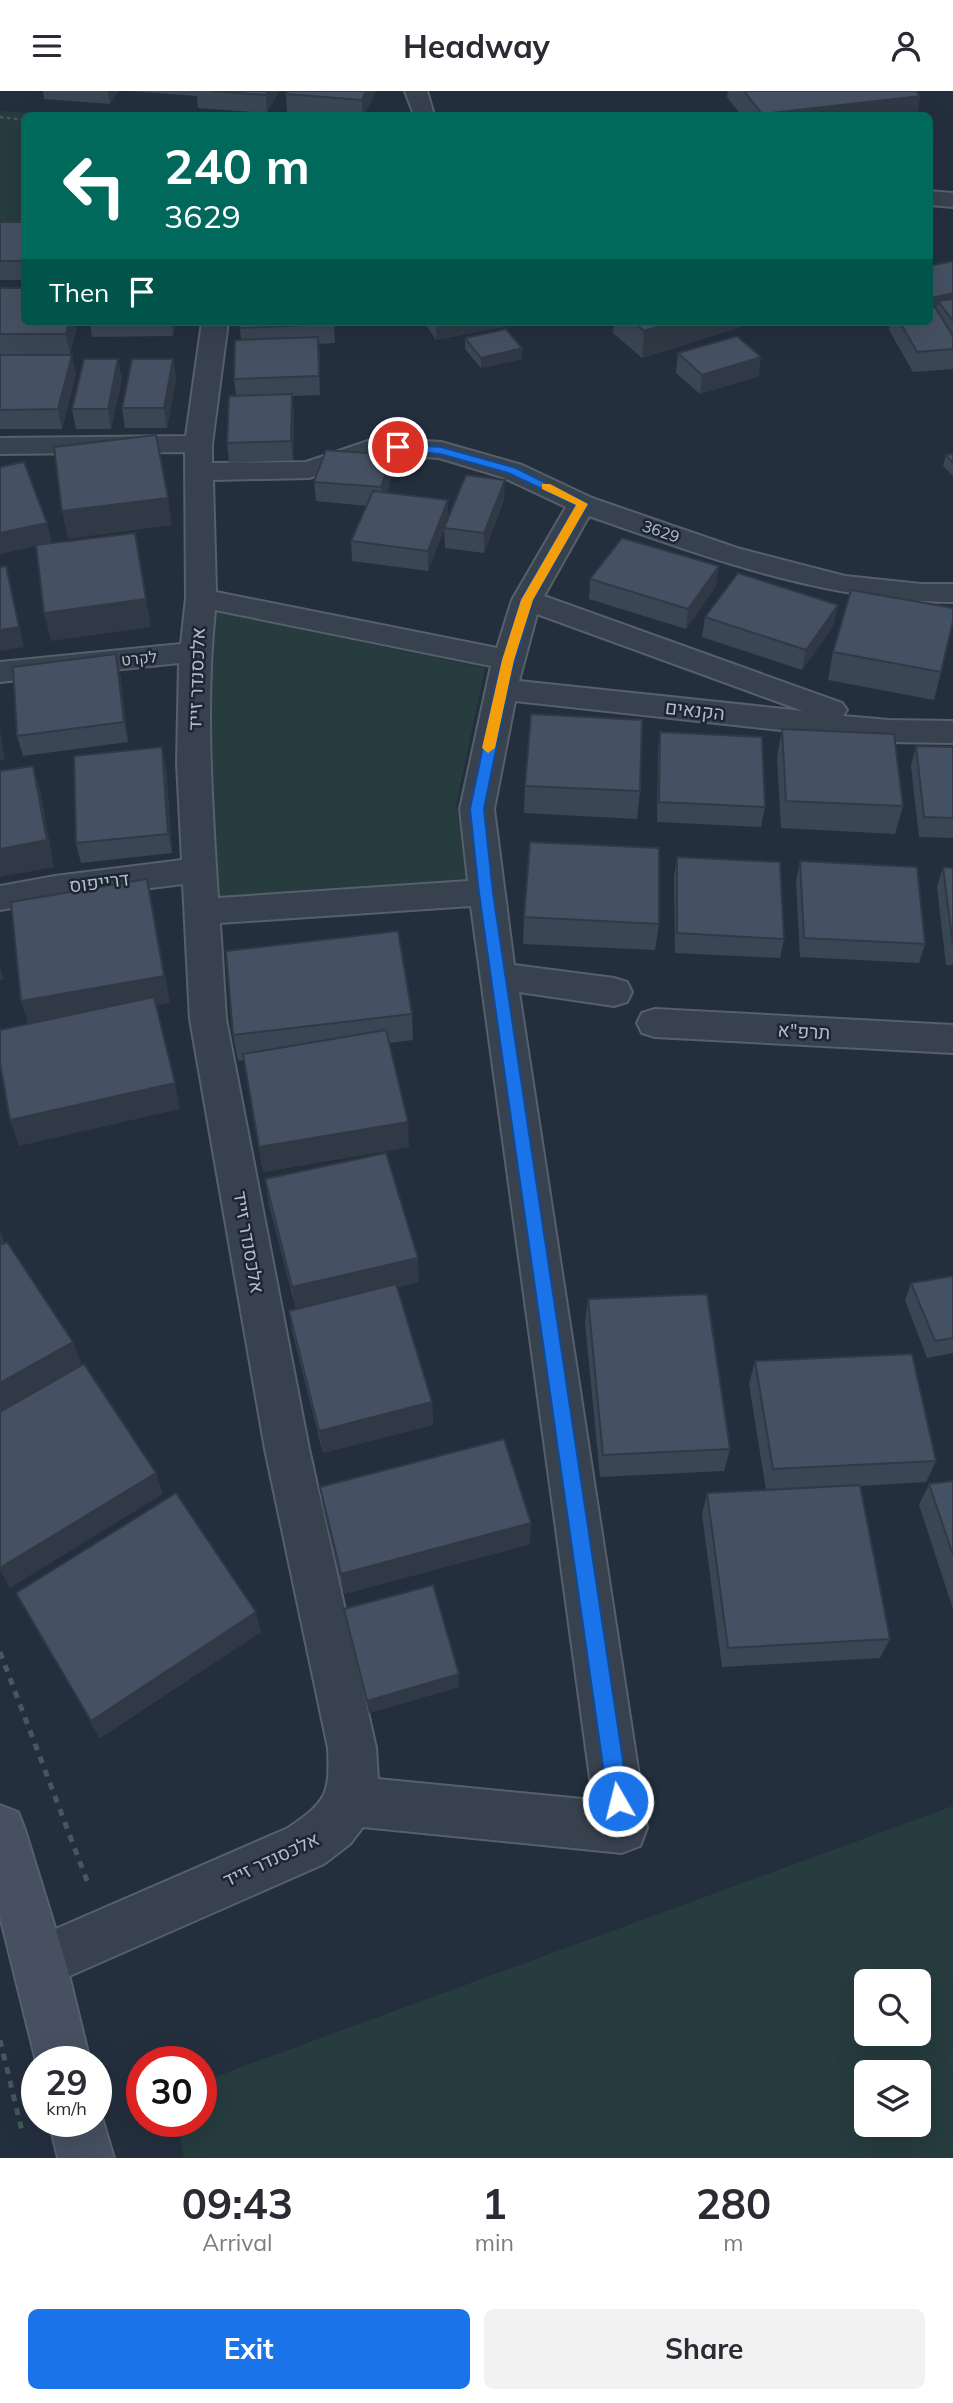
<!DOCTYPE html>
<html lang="en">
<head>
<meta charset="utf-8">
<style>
	:root { --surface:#fff; --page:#f2f2f3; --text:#2b2b33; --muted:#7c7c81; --accent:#1a73e8 }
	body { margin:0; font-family:Mulish,Heebo,sans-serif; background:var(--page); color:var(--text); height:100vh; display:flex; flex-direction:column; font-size:26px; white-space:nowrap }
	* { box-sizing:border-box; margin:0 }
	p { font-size:23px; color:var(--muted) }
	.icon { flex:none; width:38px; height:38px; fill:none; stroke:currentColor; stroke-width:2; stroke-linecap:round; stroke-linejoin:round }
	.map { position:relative; height:2067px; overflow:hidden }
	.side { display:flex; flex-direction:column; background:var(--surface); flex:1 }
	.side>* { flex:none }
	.hud { position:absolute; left:21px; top:21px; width:912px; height:214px; border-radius:10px; box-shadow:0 7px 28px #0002; background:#00695c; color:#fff; overflow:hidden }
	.buttons { position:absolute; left:854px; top:1878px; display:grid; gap:14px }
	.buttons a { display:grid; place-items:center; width:77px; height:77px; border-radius:10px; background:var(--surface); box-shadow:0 7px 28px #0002; font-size:35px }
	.speed { position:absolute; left:21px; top:1955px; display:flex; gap:14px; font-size:35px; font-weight:700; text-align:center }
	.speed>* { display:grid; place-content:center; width:91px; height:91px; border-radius:50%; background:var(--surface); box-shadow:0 7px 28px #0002; line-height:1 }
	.speed small { font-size:18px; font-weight:400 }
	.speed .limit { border:10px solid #d22; background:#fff; color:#111 }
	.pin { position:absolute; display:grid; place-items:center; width:60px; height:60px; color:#fff; margin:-30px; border:4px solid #fff; border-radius:50%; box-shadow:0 2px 7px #0007 }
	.me { position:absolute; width:77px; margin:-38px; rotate:352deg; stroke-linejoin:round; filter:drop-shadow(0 0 5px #0008) }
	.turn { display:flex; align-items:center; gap:24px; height:147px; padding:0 28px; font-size:32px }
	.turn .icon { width:91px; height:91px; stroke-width:2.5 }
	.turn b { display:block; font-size:49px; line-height:60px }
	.then { display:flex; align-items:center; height:66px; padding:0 28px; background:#0003; gap:14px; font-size:26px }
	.eta { display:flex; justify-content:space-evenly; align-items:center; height:119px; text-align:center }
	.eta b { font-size:42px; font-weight:700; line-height:49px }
	.cta { display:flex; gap:14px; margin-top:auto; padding:14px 28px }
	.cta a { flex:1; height:80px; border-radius:10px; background:var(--accent); color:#fff; font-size:28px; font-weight:700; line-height:80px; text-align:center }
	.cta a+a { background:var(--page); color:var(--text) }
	header { display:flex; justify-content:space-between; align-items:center; height:91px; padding:0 28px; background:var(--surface); font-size:32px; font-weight:700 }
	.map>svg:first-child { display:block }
	.green { fill:#263c3f; fill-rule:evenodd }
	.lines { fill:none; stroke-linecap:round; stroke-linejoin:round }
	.street-casing { stroke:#565f6c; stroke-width:4 }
	.secondary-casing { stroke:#565f6c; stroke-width:4 }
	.path-far1 { stroke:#44595c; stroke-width:2.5; stroke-dasharray:3.5 3.5; stroke-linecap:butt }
	.path { stroke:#44595c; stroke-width:5; stroke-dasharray:7 7; stroke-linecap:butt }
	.street { fill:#38414e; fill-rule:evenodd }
	.secondary { fill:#465061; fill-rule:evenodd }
	.wall { fill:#3b4654 }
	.shaded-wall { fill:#303945 }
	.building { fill:#455162; stroke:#303945; stroke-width:2 }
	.route { fill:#1a73e8; stroke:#114b97; stroke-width:2 }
	.slow { fill:#f59e0b }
	.labels { text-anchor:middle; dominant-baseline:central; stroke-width:5; stroke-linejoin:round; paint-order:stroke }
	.far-street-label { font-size:16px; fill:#b4bcc9; stroke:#1d2633 }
	.street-label { font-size:19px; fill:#b4bcc9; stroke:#1d2633 }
</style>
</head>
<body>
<header><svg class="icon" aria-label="menu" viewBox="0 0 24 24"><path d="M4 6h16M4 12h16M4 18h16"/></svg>Headway<svg class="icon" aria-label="person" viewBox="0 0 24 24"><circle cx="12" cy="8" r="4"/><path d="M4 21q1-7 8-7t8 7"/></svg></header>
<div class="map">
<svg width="953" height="2067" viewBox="0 0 953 2067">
	<rect width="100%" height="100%" fill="#242f3e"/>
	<!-- green -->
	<g class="green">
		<polygon points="0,20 63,24 24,24 24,137 0,137"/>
		<polygon points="207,519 485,577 456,714 469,790 212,816"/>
		<path d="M953,1715V2067H184L176,2030H201V1991ZM866,1890H919V1942H866ZM866,1981H919V2034H866Z"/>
	</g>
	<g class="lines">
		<!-- street casing -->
		<g class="street-casing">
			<g id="street">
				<polygon points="405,0 427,0 434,24 414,24"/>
				<polygon points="929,100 953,102 953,116 929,114"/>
				<path d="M202,231H228L212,353V372L306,371L377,347L441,351L522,374L592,407L737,457L845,485L921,493H953V511C826,511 707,466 589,425L544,505L842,612L847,619L843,625L889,629L953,630V652L889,651L515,610L494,718L514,874L614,887L627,891L632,901L627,911L614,915L519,901L647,1737L640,1755L622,1762L363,1736L350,1753L324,1773L40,1898L21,1891L14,1872L21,1853L288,1737C327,1710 330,1704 328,1657L265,1358L190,928L183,793L55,809L0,819V795L55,785L182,769L177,672L179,572L0,591V571L181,553L186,507L185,361L0,363V347L186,345ZM379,363L439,367L502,386L566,416L512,509L497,557L216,501L213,389L309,387ZM215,519L491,575L460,718L468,790L218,807C212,711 205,615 215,519ZM537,523L803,620L519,590ZM471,815L593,1709L378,1688L376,1657L309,1358L226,928L220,832Z"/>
				<polygon points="655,918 953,934 953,962 655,946 642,942 637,932 642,922"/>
			</g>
		</g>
		<!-- secondary casing -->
		<g class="secondary-casing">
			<g id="secondary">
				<polygon points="0,1714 18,1721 25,1739 66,1872 90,1970 36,1970 0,1825"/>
				<polygon points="97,2010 114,2067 58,2067 49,2030 96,2030"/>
			</g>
		</g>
		<!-- path-far1 -->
		<polyline class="path-far1" points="0,26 24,29"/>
		<!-- path -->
		<g class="path">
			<polyline points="0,1561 89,1795"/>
			<polyline points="0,1949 22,2040"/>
		</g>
		<!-- street -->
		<use href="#street" class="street"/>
		<!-- secondary -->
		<use href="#secondary" class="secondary"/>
	</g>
	<!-- wall -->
	<g class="wall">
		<polygon points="43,0 118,0 110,13 44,8"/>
		<polygon points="129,0 279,0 267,22 198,17 197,5"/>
		<polygon points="287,0 376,0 364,24 331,24 287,21 286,3"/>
		<polygon points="728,0 916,0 920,5 917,24 741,24 727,6"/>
		<rect x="0" y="131" width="24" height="58"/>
		<polygon points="953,170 953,278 913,281 889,239 890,231 929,231 929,175"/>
		<polygon points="0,197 24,231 78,231 70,263 0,263"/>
		<polygon points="90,231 176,231 173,245 92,246"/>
		<polygon points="334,231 335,252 319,253 320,304 292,305 294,323 293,369 229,372 227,352 236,305 234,288 241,248 240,237"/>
		<polygon points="424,231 513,231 513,234 436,249"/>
		<polygon points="614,231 757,231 642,267 613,242"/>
		<polygon points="465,247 522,257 522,268 481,277 465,258"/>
		<polygon points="678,262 759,285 700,303 676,282"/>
		<polygon points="0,264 76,283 62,338 0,338"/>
		<polygon points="173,268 176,288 167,337 125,337 122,317"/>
		<polygon points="122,288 111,338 76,338 72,318"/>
		<polygon points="953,363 953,385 943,375 946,364"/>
		<polygon points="392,364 392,384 387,402 448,409 448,429 504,409 484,462 445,457 444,438 428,480 352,470 351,450 367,415 316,410 314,391"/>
		<polygon points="590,488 716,495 686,538 589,508"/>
		<polygon points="705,526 834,534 802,579 702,546"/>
		<polygon points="833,561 941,581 934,609 828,589"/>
		<polygon points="116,563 120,583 128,651 23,665 17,645"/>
		<polygon points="782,638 903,715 895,743 781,737 777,666"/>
		<polygon points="660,641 765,716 761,736 657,731 658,661"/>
		<polygon points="916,655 953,656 953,747 919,746 911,675"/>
		<polygon points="166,676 172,762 81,772 76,752"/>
		<polygon points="525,695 640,700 637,728 524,722"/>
		<polygon points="677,766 784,848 780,867 675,862 674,786"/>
		<polygon points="800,770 925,853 919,872 800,866 796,790"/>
		<polygon points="943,776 953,777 953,874 946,874 937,796"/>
		<polygon points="524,826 659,833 655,859 523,853"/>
		<polygon points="412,923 413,949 389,952 409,1056 263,1081 244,969 238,970 233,944"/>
		<polygon points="265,1088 419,1191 397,1196 432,1311 433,1334 323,1362 293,1244 289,1220 296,1218 269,1113"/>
		<polygon points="953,1185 953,1262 927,1267 905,1209 911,1192"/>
		<polygon points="588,1208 730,1358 724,1380 600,1386 585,1232"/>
		<polygon points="755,1270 936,1370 926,1391 860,1395 890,1548 880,1567 722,1576 702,1423 707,1402 766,1399 749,1293"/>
		<polygon points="953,1390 953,1518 919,1414 929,1393"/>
		<polygon points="320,1396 530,1453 344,1503 323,1417"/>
		<polygon points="16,1502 261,1541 100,1647"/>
		<polygon points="344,1518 459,1583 459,1596 369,1622 347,1532"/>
	</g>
	<!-- shaded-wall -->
	<g class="shaded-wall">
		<polygon points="108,0 118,0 110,13"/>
		<polygon points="268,0 279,0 267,22 266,4"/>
		<polygon points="366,0 376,0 364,24 363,24 362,9"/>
		<polygon points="920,5 917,24 762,24 762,23"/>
		<polygon points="953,202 953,220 938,210 935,224 929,221 932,207"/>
		<polygon points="69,231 78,231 70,263 66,243"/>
		<polygon points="171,231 176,231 173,245"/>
		<polygon points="436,231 513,231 513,234 436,249"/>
		<polygon points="673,231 757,231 642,267 644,240"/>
		<polygon points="318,246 320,265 320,304 319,285"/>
		<polygon points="522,257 522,268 481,277 481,267"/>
		<polygon points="72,264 76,283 62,338 58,318"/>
		<polygon points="761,266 759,285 700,303 702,284"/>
		<polygon points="118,268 122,288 111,338 108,318"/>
		<polygon points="173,268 176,288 167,337 164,317"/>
		<polygon points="292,303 294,323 293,369 291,350"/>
		<polygon points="392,364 392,384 382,416 381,396"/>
		<polygon points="505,389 504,409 484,462 484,442"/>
		<polygon points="168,407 172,434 68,448 62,420"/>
		<polygon points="448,409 448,429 428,480 428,460"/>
		<polygon points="47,432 52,452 0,463 0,442"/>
		<polygon points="135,442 151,536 51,550 44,522"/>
		<polygon points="6,475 24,556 0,560 0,539"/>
		<polygon points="719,475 716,495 686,538 688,518"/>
		<polygon points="838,514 834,534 802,579 806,559"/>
		<polygon points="116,563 120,583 128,651 124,631"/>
		<polygon points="0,638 5,669 0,670"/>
		<polygon points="162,656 166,676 172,762 168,743"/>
		<polygon points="33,675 41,702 54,776 0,786 0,758"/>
		<polygon points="147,788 153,815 170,912 29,936 21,910"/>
		<polygon points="0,877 4,888 0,890"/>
		<polygon points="175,992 180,1018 19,1055 10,1029"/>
		<polygon points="408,1031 409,1056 263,1081 259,1056"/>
		<polygon points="0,1140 8,1160 0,1165"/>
		<polygon points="418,1167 419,1191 296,1220 292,1196"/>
		<polygon points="73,1251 82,1274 0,1321 0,1292"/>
		<polygon points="432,1311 433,1334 323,1362 319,1340"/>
		<polygon points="156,1382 163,1403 10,1497 0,1479 0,1477"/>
		<polygon points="531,1432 530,1453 344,1503 341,1483"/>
		<polygon points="256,1521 261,1541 100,1647 91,1630"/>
		<polygon points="459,1583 459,1596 369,1622 367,1610"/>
	</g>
	<!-- building -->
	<g class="building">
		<polygon points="212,0 268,0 266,4"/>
		<polygon points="287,0 366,0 362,9 286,3"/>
		<polygon points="744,0 916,0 920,5 762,23"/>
		<rect x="0" y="131" width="24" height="39"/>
		<polygon points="953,170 953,202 932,207 929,204 929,175"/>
		<polygon points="0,197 24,197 24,231 69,231 66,243 0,243"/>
		<polygon points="953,208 953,230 938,210"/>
		<polygon points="929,216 935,216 953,245 953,258 917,261 900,231 929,231"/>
		<polygon points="240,231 333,231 333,233 240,237"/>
		<polygon points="634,231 673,231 644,240"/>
		<polygon points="506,238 522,257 481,267 465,247"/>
		<polygon points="737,245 761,266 702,284 678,262"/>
		<polygon points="318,246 319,285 234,288 235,249"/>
		<polygon points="0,264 72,264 58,318 0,319"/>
		<polygon points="84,268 118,268 108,318 72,318"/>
		<polygon points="132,268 173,268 164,317 122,317"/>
		<polygon points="292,303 291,350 227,352 229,305"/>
		<polygon points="156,344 168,407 62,420 54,356"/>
		<polygon points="326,359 392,364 381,396 314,391"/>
		<polygon points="953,363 953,372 946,364"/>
		<polygon points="24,371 47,432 0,442 0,376"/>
		<polygon points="466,384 505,389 484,442 444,437"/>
		<polygon points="373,400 448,409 428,460 351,450"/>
		<polygon points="135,442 146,508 44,522 36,454"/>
		<polygon points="622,447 719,475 688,518 590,488"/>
		<polygon points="6,475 19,536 0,539 0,476"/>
		<polygon points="738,482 838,514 806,559 705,526"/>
		<polygon points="851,499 953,517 953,530 941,581 833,561"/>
		<polygon points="116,563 124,631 17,645 13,576"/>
		<polygon points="531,623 642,629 640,700 525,695"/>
		<polygon points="782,638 894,643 903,715 786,710"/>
		<polygon points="660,641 762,646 765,716 659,711"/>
		<polygon points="916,655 953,656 953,727 924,726"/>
		<polygon points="162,656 168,743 76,752 74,665"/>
		<polygon points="33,675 47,749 0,758 0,680"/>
		<polygon points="530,751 659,757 659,833 524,826"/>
		<polygon points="677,766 780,771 784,848 677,842"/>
		<polygon points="800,770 917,776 925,853 804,847"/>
		<polygon points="943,776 953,777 953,854"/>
		<polygon points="147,788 164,885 21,910 11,811"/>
		<polygon points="398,840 412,923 233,944 226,860"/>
		<polygon points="154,906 175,992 10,1029 0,972 0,939"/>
		<polygon points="386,939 408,1031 259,1056 243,963"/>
		<polygon points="386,1062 418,1167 292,1196 265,1088"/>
		<polygon points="7,1151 73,1251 0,1292 0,1154"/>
		<polygon points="953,1185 953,1247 935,1250 911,1192"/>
		<polygon points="396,1193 432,1311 319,1340 289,1220"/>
		<polygon points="707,1203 730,1358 603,1364 588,1208"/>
		<polygon points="912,1263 936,1370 773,1378 755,1270"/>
		<polygon points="84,1273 156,1382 0,1477 0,1321"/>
		<polygon points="504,1348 531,1432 341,1483 320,1396"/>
		<polygon points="953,1390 953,1464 929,1393"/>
		<polygon points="860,1394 890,1548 728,1557 707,1402"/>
		<polygon points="176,1402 256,1521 91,1630 16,1502"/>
		<polygon points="433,1494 459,1583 367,1610 344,1518"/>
	</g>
	<!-- route -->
	<polygon class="route" points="398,353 441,356 516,377 588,413 533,509 511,584 484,718 493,802 629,1710 626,1717 618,1720 611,1717 608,1710 479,802 470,718 498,584 521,509 576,414 508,382 440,363 394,359 394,354"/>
	<!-- slow -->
	<polygon class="slow" points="542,393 550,393 588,413 533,509 514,569 495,657 488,662 482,657 502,569 521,509 576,414 542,398"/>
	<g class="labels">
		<!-- far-street labels -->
		<g class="far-street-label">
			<text transform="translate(661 440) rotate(19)">3629</text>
			<text transform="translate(139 567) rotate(-6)">לקרט</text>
		</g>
		<!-- street labels -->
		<g class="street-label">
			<text transform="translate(196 588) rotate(-88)">אלכסנדר זייד</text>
			<text transform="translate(695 619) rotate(6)">הקנאים</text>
			<text transform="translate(99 791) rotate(-7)">דרייפוס</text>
			<text transform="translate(804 940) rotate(3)">תרפ"א</text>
			<text transform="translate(249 1151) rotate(80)">אלכסנדר זייד</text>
			<text transform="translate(271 1768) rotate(-25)">אלכסנדר זייד</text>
		</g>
	</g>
</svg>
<div class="buttons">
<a><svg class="icon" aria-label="search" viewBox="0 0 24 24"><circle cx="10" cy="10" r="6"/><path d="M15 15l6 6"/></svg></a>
<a><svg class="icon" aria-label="layers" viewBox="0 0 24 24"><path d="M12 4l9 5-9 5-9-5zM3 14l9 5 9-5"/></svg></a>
</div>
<div class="speed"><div>29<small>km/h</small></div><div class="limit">30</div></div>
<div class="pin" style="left:398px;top:356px;background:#d93025"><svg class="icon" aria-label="arrive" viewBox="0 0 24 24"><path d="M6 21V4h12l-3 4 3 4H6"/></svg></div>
<svg class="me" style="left:618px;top:1710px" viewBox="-20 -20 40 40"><circle r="17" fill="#1a73e8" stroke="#fff" stroke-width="3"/><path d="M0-11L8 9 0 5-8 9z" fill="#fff"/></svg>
<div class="hud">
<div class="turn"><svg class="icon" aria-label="left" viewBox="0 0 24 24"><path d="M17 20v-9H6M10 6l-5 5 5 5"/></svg><div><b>240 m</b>3629</div></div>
<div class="then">Then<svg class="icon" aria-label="arrive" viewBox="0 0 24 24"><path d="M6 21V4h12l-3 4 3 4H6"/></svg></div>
</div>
</div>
<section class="side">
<div class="eta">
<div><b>09:43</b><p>Arrival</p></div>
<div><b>1</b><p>min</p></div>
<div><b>280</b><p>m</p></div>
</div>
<div class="cta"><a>Exit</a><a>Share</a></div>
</section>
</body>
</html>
